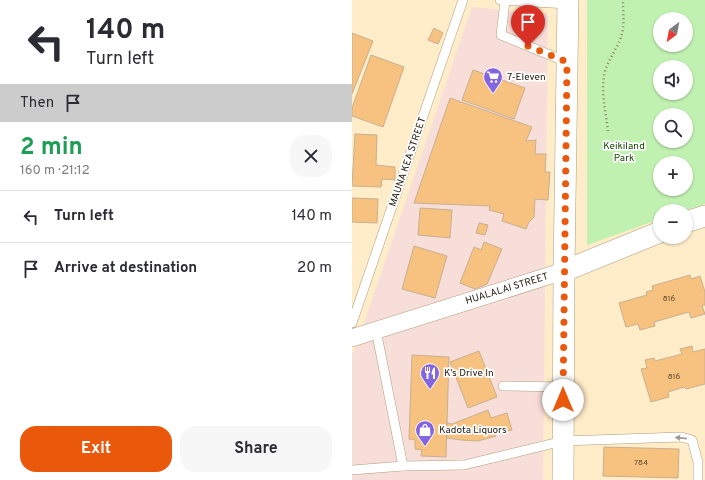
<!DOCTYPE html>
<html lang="en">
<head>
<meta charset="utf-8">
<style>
	:root { --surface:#fff; --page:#f7f7f7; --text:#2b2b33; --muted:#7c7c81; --line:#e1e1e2; --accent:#ea580c }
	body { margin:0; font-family:Overpass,sans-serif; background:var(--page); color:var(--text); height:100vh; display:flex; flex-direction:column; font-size:15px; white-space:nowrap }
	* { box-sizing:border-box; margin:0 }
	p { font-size:13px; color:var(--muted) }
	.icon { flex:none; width:22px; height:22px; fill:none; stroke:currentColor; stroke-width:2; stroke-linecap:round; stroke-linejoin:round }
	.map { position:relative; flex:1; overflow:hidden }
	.side { display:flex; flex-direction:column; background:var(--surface); width:352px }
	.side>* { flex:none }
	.hud { background:#fff; color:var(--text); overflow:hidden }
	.needle { width:26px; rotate:212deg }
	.buttons { position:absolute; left:301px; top:12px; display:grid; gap:8px }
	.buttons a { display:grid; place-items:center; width:40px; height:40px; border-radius:50%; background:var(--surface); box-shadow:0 1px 3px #0004; font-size:20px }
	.pin { position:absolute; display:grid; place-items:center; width:34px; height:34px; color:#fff; margin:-41px -17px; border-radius:50% 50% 50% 0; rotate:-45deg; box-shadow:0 0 4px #0007 }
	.pin .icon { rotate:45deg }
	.me { position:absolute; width:44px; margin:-22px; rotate:0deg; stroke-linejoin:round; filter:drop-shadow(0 0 3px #0008) }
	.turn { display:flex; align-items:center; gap:14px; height:84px; padding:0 20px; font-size:18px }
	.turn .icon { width:52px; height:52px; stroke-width:2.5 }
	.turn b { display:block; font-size:28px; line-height:34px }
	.then { display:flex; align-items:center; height:38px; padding:0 20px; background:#0003; gap:8px; font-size:15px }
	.round { display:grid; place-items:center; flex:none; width:42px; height:42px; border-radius:16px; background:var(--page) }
	.summary { display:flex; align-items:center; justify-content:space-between; height:68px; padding:0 20px }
	h1 { font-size:24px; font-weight:700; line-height:30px; color:#1e9e55 }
	.primary-button { display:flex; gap:8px; margin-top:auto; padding:8px 20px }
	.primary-button a { flex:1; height:46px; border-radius:16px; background:var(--accent); color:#fff; font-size:16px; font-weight:700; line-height:46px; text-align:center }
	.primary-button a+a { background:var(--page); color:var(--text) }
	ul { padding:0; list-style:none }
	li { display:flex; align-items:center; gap:12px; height:52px; padding:0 20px; border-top:1px solid var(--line) }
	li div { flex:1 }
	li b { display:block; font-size:15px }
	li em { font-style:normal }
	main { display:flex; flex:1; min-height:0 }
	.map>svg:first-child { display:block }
	.commercial { fill:#f8ded9 }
	.green { fill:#c0f1b0; fill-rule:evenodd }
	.building { fill:#f7c27f; stroke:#c8af91 }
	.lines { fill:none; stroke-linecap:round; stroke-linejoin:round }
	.service-casing { stroke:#ae9d7c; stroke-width:10 }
	.minor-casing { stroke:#ae9d7c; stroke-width:18 }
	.tertiary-casing { stroke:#ae9d7c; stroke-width:22 }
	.path { stroke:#8a7e67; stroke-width:2.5; stroke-dasharray:1 3; stroke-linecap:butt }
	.service { stroke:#fff; stroke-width:9 }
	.minor { stroke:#fff; stroke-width:17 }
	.tertiary { stroke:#fff; stroke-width:21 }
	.oneway { fill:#9e9b95 }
	.route { stroke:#ea580c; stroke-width:7; stroke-dasharray:0 12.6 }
	.labels { text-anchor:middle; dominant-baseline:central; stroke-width:3.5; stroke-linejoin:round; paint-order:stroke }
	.number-label { font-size:8px; fill:#5b482e }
	.poi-label { font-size:10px; fill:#272013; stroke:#fff; text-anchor:start }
	.park-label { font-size:10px; fill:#164400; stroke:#fff }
	.street-label { font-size:10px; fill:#272013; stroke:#fff }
</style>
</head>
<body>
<main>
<section class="side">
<div class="hud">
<div class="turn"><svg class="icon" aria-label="left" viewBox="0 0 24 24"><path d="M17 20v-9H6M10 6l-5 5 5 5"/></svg><div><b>140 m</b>Turn left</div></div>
<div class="then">Then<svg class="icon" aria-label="arrive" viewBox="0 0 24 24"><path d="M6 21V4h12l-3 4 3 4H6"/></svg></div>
</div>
<div class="summary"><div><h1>2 min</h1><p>160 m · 21:12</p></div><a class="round"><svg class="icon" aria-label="close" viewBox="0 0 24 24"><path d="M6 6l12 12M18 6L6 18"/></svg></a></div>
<ul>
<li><svg class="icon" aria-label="left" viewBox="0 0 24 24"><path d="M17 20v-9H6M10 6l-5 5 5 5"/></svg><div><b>Turn left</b></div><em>140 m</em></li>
<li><svg class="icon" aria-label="arrive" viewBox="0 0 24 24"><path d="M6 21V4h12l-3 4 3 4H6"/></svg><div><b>Arrive at destination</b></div><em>20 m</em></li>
</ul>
<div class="primary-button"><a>Exit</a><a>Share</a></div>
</section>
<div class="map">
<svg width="353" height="480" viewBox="0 0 353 480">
	<rect width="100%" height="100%" fill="#ffecc9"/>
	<!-- commercial -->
	<polygon class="commercial" points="120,7 196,14 191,480 0,480 0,353 2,352"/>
	<!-- green -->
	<path class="green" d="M235,0H353V204L332,211H308V219L235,245ZM308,19H334V45H308ZM308,67H334V93H308ZM308,115H334V141H308ZM308,163H334V189H308Z"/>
	<!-- building -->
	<g class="building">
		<polygon points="82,28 91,33 86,44 76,40"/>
		<polygon points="0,33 21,41 0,94"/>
		<polygon points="19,55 52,67 31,127 0,116 0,108"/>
		<polygon points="121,70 173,88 162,119 110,100"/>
		<polygon points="98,98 180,127 174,141 184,140 183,154 194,154 193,172 198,172 196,200 183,199 182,217 177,222 174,229 150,221 152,214 137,210 138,206 62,203"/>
		<polygon points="3,134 25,135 24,165 43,167 43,180 30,179 29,187 0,186"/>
		<polygon points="0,198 26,199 25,223 0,222"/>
		<polygon points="68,208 100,210 98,238 66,235"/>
		<polygon points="127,223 136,225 133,235 124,233"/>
		<polygon points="132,242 150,249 135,284 123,289 108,283 122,247 129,250"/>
		<polygon points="62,246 95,256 83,298 50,289"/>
		<polygon points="338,275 339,279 348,276 353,292 353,305 350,306 353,314 339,318 337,312 302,322 303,326 288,330 286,324 274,327 267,303 295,295 294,292 301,290 300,286"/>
		<polygon points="340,346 341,352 353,349 353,384 334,389 332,387 316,392 317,397 299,402 289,369 295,368 293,360 302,358 303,361 330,354 328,349"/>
		<polygon points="127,351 145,397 116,408 98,362"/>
		<polygon points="60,355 97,357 94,457 69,456 70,450 63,449 63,440 57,439"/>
		<polygon points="136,410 139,418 155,413 160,430 143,433 144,436 126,441 109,440 95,438 95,423 100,424"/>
		<polygon points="252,447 327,449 326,478 251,476"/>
	</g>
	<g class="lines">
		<!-- service casing -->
		<g class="service-casing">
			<g id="service">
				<polyline points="148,0 216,4"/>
				<polyline points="153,1 149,35 215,62"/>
				<polyline points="0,323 111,0"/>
				<polyline points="24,330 51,466 112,465 211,441 329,437 340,440 346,462 346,480"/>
				<polyline points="151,386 211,387"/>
				<polyline points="0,470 51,466"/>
			</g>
		</g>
		<!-- minor casing -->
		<g class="minor-casing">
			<polyline id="minor" points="0,338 212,271"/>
		</g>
		<!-- tertiary casing -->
		<g class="tertiary-casing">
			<g id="tertiary">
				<polyline points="334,222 353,216"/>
				<polyline points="212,271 308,232"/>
				<polyline points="211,480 212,271 216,0"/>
			</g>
		</g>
		<!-- path -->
		<path class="path" d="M256,131C254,113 249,94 252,76C254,62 265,50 269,37C273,25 271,12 271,0"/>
		<!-- service -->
		<use href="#service" class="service"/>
		<!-- minor -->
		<use href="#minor" class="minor"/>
		<!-- tertiary -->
		<use href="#tertiary" class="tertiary"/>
	</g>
	<!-- one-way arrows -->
	<defs><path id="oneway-solid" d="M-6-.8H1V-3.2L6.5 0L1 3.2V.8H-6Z"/></defs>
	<use class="oneway" href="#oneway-solid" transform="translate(329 438) rotate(-174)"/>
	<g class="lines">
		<!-- route -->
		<polyline class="route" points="176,46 215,62 211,400"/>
	</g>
	<!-- icons -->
	<defs>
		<g id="supermarket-pin" transform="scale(1)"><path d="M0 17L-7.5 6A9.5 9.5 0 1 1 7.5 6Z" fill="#8365e0" stroke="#fff"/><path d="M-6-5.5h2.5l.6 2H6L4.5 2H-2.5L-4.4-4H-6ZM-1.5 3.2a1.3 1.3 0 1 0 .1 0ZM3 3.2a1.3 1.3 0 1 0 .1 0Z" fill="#fff"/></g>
		<g id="restaurant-pin" transform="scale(1)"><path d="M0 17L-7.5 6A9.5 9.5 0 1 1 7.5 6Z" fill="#8365e0" stroke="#fff"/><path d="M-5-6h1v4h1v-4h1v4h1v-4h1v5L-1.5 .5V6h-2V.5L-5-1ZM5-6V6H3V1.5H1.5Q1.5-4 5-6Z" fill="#fff"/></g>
		<g id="shop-pin" transform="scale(1)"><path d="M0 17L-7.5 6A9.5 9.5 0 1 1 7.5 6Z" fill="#8365e0" stroke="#fff"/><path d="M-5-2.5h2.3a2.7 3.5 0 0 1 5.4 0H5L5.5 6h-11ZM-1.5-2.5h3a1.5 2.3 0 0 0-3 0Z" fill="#fff"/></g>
	</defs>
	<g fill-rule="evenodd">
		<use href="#supermarket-pin" x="141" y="77"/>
		<use href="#restaurant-pin" x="78" y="373"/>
		<use href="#shop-pin" x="73" y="430"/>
	</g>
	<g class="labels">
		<!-- number labels -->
		<g class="number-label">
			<text x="317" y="299">816</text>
			<text x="322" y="377">816</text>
			<text x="289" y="463">784</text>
		</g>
		<!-- poi labels -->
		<g class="poi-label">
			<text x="155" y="77">7-Eleven</text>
			<text x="92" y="373">K’s Drive In</text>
			<text x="87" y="430">Kadota Liquors</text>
		</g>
		<!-- park labels -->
		<g class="park-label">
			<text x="272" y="146">Keikiland<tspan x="272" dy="12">Park</tspan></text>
		</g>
		<!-- street labels -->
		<g class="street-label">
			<text transform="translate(56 162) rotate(-71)">MAUNA KEA STREET</text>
			<text transform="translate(155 289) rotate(-17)">HUALALAI STREET</text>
		</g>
	</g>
</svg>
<div class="buttons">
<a><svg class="needle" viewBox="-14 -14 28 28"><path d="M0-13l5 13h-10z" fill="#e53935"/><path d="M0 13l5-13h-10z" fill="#7c7c81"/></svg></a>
<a><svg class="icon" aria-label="sound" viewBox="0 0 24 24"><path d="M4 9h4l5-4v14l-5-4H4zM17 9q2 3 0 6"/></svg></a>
<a><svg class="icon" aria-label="search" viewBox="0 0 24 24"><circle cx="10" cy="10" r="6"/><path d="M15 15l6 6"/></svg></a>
<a>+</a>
<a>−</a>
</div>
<div class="pin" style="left:176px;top:46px;background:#d93025"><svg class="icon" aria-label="arrive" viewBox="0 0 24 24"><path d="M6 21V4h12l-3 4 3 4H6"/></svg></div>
<svg class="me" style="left:211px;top:400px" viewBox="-20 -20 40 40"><circle r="19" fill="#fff"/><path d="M0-13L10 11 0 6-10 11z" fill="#ea580c"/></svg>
</div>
</main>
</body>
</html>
